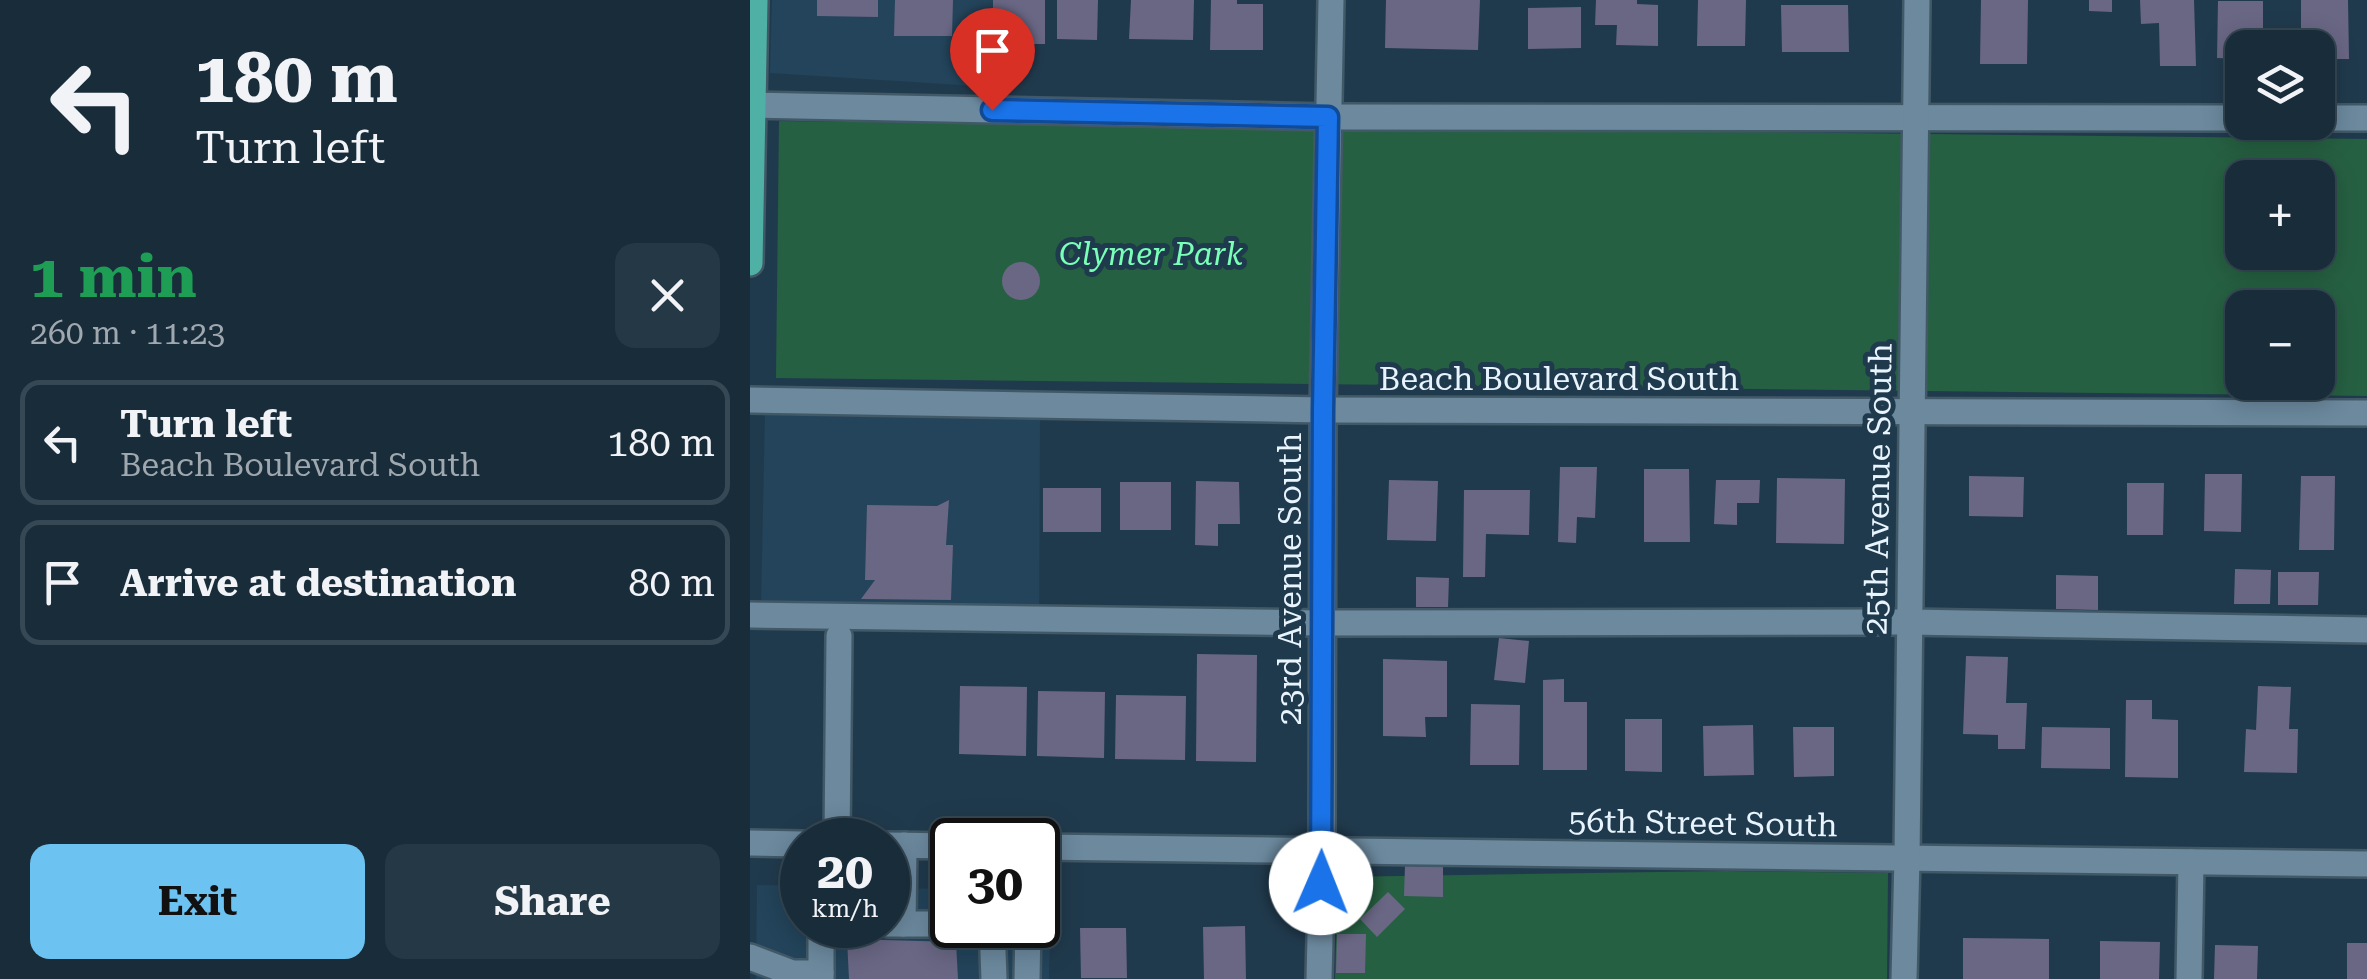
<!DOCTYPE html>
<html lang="en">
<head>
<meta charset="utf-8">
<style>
	:root { --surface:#182c3a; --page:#253845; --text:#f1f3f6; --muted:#9fa7af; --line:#364854; --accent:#6cc3f2 }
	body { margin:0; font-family:"Roboto Serif",serif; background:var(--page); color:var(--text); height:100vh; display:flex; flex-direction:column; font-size:38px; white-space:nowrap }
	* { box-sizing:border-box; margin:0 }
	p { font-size:32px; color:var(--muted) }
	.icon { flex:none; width:55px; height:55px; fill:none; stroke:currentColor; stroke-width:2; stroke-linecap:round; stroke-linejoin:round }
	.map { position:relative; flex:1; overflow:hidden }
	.side { display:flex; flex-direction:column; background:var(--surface); width:750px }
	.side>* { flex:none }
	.top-card { background:#182c3a; color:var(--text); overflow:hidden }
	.fabs { position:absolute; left:1475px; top:30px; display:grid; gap:20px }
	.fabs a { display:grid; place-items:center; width:110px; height:110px; border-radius:20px; background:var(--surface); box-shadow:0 5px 25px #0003,0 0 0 2px var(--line); font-size:50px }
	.speed { position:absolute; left:30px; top:818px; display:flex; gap:20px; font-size:50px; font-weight:700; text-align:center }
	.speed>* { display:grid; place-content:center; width:130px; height:130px; border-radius:50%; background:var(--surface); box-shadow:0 5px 25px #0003,0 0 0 2px var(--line); line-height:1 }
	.speed small { font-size:25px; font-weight:400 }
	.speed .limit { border:5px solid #111; border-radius:15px; background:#fff; color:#111 }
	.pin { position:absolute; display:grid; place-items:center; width:85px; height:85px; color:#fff; margin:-102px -42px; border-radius:50% 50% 50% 0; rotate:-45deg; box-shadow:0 0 10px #0007 }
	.pin .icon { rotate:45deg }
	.me { position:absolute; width:110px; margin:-55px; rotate:1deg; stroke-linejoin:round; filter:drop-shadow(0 0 8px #0008) }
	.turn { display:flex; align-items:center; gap:35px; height:210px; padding:0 30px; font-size:45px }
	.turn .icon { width:130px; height:130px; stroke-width:2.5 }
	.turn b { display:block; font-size:70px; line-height:85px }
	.round { display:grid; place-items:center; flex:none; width:105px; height:105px; border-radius:20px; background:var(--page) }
	.headline { display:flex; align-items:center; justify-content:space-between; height:170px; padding:0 30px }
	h1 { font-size:60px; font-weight:700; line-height:75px; color:#1e9e55 }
	.primary-button { display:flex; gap:20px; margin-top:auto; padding:20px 30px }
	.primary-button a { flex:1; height:115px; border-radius:20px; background:var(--accent); color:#111; font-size:40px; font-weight:700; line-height:115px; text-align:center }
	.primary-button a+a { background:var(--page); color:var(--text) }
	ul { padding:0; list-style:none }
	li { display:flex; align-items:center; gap:30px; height:125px; margin:0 20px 15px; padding:0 10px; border:5px solid var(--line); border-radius:20px }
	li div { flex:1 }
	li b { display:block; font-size:38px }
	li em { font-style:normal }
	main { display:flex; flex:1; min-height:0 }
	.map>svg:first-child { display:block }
	.built { fill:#23445b }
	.green { fill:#266042; fill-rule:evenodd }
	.building { fill:#696784 }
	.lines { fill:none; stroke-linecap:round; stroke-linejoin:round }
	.minor-casing { stroke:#415867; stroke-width:30 }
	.major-casing { stroke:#415867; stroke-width:30 }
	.minor { stroke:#6c899e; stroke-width:25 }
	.major { stroke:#4fb0a5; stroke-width:25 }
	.route-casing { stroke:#114b97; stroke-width:25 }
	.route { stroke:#1a73e8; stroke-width:18 }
	.labels { text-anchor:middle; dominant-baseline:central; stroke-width:10; stroke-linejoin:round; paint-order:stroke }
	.park-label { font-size:32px; font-style:italic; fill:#79ffb7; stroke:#203a4d }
	.street-label { font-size:32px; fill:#e8f4fe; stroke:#203a4d }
</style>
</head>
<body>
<main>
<section class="side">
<div class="top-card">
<div class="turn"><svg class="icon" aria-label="left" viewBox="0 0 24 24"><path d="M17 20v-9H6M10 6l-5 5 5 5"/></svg><div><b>180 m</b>Turn left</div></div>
</div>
<div class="headline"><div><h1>1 min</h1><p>260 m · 11:23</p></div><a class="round"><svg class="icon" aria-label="close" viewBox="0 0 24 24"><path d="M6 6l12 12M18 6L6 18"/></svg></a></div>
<ul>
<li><svg class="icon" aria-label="left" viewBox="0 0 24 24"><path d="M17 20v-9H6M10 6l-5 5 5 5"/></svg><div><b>Turn left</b><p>Beach Boulevard South</p></div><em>180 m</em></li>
<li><svg class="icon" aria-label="arrive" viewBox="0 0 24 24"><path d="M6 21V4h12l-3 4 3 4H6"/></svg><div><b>Arrive at destination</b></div><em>80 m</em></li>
</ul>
<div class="primary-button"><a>Exit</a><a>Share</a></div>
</section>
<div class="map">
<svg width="1617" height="979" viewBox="0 0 1617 979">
	<rect width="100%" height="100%" fill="#203a4d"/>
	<!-- built -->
	<g class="built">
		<polygon points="22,0 246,0 242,87 20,73"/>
		<polygon points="15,415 290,420 289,630 11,606"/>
		<polygon points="7,885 52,886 52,925 138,925 138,888 202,889 202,925 288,925 288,891 301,891 299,979 6,979"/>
	</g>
	<!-- green -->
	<g class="green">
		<path d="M29,121L1617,139V396L26,378ZM1492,178H1568V252H1492ZM1492,308H1568V382H1492Z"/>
		<polygon points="976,871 1138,873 1137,979 585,979 588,877"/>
	</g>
	<!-- building -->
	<g class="building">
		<polygon points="67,0 128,0 128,17 67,16"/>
		<polygon points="145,0 203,0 202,36 144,36"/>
		<rect x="243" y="0" width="52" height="44"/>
		<polygon points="307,0 348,0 347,40 307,39"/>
		<polygon points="381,0 444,0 443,40 379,39"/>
		<polygon points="461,0 487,0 487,4 513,4 513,50 460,50"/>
		<polygon points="636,0 730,0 728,50 635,48"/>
		<polygon points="846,0 887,0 887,4 908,5 908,46 866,45 867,25 845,25"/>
		<polygon points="948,0 996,0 995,46 947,46"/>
		<polygon points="1231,0 1278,0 1277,64 1230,64"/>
		<polygon points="1339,0 1362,0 1362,12 1339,11"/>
		<polygon points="1390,0 1444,0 1446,66 1410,66 1409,23 1391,24"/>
		<polygon points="1551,0 1598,0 1599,59 1568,59 1568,48 1551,48"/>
		<polygon points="1468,1 1513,1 1513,48 1492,48 1492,59 1467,58"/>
		<polygon points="1031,5 1098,5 1099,52 1032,52"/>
		<polygon points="831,7 831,48 778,49 778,8"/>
		<circle cx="271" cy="281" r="19"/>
		<polygon points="810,467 847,467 845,518 827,517 826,543 808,542"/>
		<polygon points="894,469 939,469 940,542 894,542"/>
		<polygon points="1455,474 1492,474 1491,532 1454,531"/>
		<polygon points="1219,476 1274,477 1273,517 1219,516"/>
		<polygon points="1551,476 1585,476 1584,550 1549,550"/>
		<polygon points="1027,478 1095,479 1094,544 1026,543"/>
		<polygon points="639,480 688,481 686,541 637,540"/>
		<polygon points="966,480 1010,480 1009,503 987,503 987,525 964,524"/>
		<polygon points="446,481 489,482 490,524 468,524 468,546 445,545"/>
		<rect x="370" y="482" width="51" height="48"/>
		<polygon points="1377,483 1414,483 1413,535 1377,535"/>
		<rect x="293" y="488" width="58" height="44"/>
		<polygon points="714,490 780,490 779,535 736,534 735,577 713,577"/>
		<polygon points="199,500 196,545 203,545 201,600 111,599 125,580 115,580 117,505 187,506"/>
		<polygon points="1485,569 1521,570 1520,604 1484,604"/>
		<polygon points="1528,572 1569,572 1568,605 1528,605"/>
		<polygon points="1306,575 1348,576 1348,610 1306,609"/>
		<polygon points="666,577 699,578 698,607 666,607"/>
		<polygon points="749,638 779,641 775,683 744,680"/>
		<polygon points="447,654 507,655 506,762 446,761"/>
		<polygon points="1216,656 1258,657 1256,703 1277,703 1275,749 1248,749 1248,735 1213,734"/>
		<polygon points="633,659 697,661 697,717 675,717 676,737 633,736"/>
		<polygon points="814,679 814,702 837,702 837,770 793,770 793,680"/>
		<polygon points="210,686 277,687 276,756 209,754"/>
		<polygon points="1508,686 1541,687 1539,729 1548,729 1547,773 1494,772 1496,729 1506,730"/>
		<polygon points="288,691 355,692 354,758 287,756"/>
		<polygon points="366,695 436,696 435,760 365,759"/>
		<polygon points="1376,700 1402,700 1402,719 1428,720 1428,778 1375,777"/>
		<polygon points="721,704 770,705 769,765 720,765"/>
		<polygon points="875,719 912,719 912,772 875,771"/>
		<polygon points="1003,725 1004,775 954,776 953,726"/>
		<polygon points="1043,727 1084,727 1084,776 1044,777"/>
		<polygon points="1292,727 1360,728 1360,769 1291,768"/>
		<polygon points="655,866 693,867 693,897 654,896"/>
		<polygon points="638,892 655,909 627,937 610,919"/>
		<polygon points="495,926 496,979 454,979 453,927"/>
		<polygon points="330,928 376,928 377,978 331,978"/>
		<polygon points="587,934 616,934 615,973 586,973"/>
		<polygon points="1213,938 1299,939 1299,979 1213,979"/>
		<polygon points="97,939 206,942 208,979 99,979"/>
		<polygon points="1350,941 1410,942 1409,979 1350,979"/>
		<rect x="1597" y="943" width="20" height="36"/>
		<polygon points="1465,945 1508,946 1507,979 1464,979"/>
	</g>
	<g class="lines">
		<!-- minor casing -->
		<g class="minor-casing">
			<g id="minor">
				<polyline points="3,105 578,117 1492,118"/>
				<polyline points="1568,118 1617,118"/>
				<polyline points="0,400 573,410 1617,413"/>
				<polyline points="0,615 572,623 1160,622 1617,630"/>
				<polyline points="87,840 89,636"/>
				<polyline points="0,843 52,844"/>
				<polyline points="138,845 202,846"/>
				<polyline points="288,847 1617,864"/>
				<polyline points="138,924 202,924"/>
				<polyline points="153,924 154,845"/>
				<polyline points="242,925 244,979"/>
				<polyline points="0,957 42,973 71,973"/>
				<polyline points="71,979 71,934 86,925"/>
				<polyline points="277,979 278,925"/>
				<polyline points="569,979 572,851 573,410 581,0"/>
				<polyline points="1154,979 1157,858 1167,0"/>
				<polyline points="1439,979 1441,862"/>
			</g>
		</g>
		<!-- major casing -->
		<g class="major-casing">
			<polyline id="major" points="0,263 5,0"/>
		</g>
		<!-- minor -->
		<use href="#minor" class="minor"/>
		<!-- major -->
		<use href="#major" class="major"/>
	</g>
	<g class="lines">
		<!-- route casing -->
		<g class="route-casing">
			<polyline id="route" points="242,110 578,117 573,410 571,883"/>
		</g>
		<!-- route -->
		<use href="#route" class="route"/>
	</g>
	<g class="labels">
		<!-- park labels -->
		<g class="park-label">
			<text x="401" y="254">Clymer Park</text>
		</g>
		<!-- street labels -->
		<g class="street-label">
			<text x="809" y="379">Beach Boulevard South</text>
			<text transform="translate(1128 489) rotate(-89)">25th Avenue South</text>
			<text transform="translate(540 579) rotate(-90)">23rd Avenue South</text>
			<text transform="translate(953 823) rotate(1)">56th Street South</text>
		</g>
	</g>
</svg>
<div class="fabs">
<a><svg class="icon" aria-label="layers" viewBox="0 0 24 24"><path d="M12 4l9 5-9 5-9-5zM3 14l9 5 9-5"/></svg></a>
<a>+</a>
<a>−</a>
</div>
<div class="speed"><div>20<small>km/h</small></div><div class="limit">30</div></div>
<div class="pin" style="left:242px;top:110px;background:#d93025"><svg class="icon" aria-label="arrive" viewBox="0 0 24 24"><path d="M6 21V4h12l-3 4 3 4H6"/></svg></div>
<svg class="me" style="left:571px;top:883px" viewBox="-20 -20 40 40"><circle r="19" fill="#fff"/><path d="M0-13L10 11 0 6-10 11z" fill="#1a73e8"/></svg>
</div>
</main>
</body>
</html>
